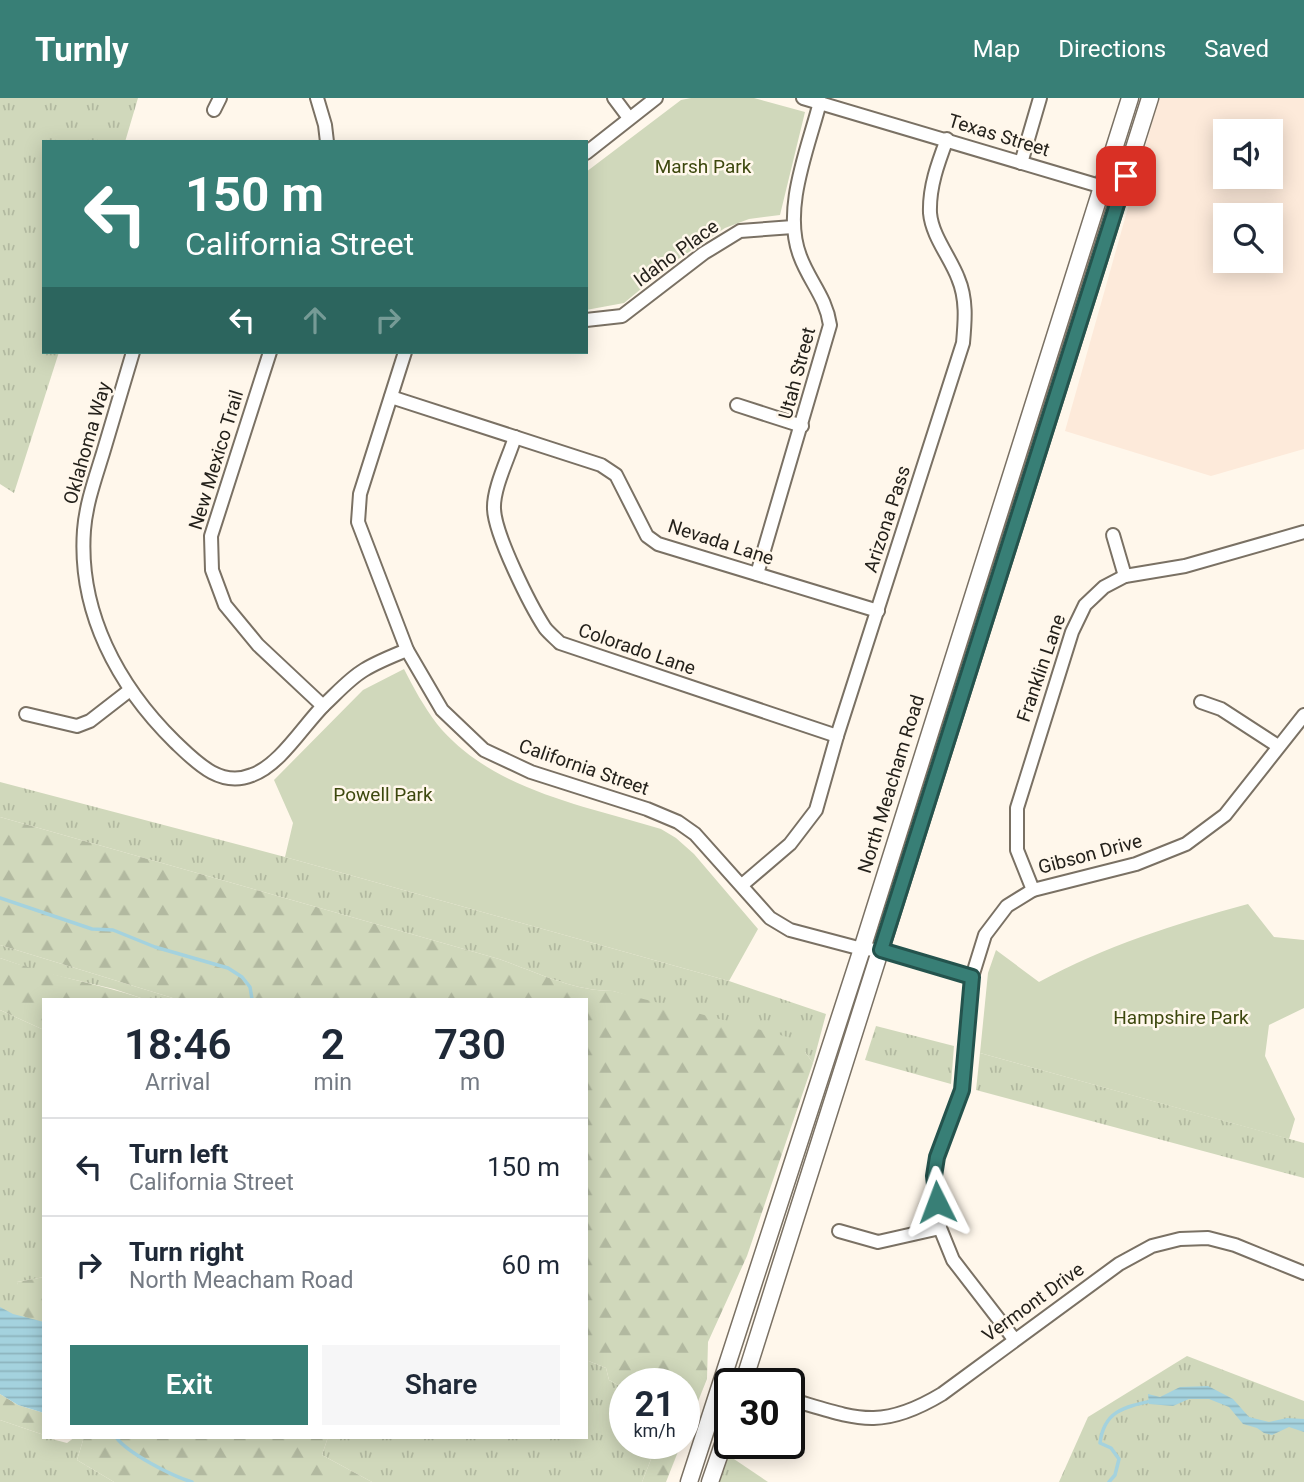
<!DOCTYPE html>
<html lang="en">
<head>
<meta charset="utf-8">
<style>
	:root { --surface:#fff; --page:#f6f6f7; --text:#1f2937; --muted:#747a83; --line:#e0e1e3; --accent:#387f76 }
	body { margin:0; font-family:Roboto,sans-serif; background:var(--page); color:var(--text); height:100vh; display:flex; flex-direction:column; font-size:26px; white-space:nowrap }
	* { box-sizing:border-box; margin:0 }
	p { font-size:23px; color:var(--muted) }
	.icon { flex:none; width:38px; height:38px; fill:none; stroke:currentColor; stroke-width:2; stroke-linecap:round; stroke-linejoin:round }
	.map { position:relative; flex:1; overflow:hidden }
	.side { position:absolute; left:42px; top:900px; width:546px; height:441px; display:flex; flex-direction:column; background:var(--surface); border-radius:0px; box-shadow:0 4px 18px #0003 }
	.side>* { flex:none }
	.top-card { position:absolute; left:42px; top:42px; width:546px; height:214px; border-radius:0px; box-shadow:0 4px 18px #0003; background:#387f76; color:#fff; overflow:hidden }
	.buttons { position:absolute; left:1213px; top:21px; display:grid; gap:14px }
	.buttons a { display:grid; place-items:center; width:70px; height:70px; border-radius:0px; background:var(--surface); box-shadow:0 4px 18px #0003; font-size:35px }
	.speed { position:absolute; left:609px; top:1270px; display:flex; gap:14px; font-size:35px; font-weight:700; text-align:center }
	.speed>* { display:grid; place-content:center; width:91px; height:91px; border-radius:50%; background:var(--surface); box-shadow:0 4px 18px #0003; line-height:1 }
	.speed small { font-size:18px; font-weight:400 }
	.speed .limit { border:4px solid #111; border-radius:10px; background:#fff; color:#111 }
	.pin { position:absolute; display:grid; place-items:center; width:60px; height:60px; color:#fff; margin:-30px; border-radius:14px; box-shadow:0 4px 10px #0006 }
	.me { position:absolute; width:77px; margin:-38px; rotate:357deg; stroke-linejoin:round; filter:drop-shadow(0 0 5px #0008) }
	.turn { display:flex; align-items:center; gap:24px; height:147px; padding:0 28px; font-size:32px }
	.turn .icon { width:91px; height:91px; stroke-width:2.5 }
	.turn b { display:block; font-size:49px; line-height:60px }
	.lanes { display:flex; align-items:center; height:66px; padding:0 28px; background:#0003; justify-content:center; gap:35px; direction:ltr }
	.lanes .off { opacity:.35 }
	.eta { display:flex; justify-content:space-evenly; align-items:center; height:119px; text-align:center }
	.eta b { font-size:42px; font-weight:600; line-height:49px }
	.button { display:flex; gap:14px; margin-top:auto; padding:14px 28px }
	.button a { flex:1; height:80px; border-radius:0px; background:var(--accent); color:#fff; font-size:28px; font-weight:600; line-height:80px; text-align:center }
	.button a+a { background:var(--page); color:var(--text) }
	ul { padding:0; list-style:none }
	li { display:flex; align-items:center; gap:21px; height:98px; padding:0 28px; border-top:2px solid var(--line) }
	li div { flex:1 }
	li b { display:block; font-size:26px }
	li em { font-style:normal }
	header { display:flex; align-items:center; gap:42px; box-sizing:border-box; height:98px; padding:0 35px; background:var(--accent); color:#fff }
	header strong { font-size:33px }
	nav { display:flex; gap:38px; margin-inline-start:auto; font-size:24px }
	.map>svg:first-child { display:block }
	.commercial { fill:#fdeada; fill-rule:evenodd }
	.grass { fill:url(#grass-tufts) }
	.forest { fill:url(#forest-firs) }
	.green { fill:#d0d8bb }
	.water { fill:url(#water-rules) }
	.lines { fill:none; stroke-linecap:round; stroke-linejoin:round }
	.stream { stroke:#a4d2de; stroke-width:3.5 }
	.minor-casing { stroke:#7a7164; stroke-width:16 }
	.major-casing { stroke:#7a7164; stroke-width:19 }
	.minor { stroke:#fff; stroke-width:12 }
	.major { stroke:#fff; stroke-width:16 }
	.route-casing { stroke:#24534d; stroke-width:18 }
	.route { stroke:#387f76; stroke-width:12 }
	.labels { text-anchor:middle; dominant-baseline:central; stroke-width:5; stroke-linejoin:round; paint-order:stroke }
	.street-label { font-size:19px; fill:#24211b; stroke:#fff7eb }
	.park-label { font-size:19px; fill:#3d480e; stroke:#fff7eb }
</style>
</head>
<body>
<header>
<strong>Turnly</strong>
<nav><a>Map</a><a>Directions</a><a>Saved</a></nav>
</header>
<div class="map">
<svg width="1304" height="1384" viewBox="0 0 1304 1384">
	<defs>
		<pattern id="grass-tufts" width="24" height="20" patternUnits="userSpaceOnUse" patternTransform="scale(1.75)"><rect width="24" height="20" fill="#d0d8bb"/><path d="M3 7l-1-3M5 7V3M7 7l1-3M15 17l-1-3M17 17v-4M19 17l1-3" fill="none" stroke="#b2b9a0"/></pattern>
		<pattern id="forest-firs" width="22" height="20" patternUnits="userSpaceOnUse" patternTransform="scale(1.75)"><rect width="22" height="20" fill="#d0d8bb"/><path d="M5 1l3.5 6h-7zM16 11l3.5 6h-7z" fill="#b2b9a0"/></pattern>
		<pattern id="water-rules" width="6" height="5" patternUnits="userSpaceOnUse" patternTransform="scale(1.75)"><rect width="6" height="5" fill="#a4d2de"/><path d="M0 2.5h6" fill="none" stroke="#8db4be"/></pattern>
	</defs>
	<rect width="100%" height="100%" fill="#fff7eb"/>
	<!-- commercial -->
	<path class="commercial" d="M1159,0H1304V351L1211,378L1065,333ZM1225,33H1270V79H1225ZM1225,117H1270V163H1225Z"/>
	<!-- grass -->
	<g class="grass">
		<polygon points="0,0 138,0 125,44 44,44 44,254 59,254 14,395 0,386"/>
		<path d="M0,684L285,759L729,883L826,916L813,965L805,954L613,893C573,893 536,874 499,861L0,719Z"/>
		<polygon points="0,847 176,901 144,901 114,891 37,873 0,860"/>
		<polygon points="0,912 44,932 44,1179 17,1184 31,1222 44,1224 44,1315 0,1296"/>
		<polygon points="876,928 954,948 951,986 865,962"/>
		<polygon points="980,955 1304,1045 1304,1080 976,992"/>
		<polygon points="1187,1258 1304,1303 1304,1384 1059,1384 1088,1319"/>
		<polygon points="586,1262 606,1270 609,1282 625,1291 625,1346 657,1346 642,1384 372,1384 322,1357 328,1339 586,1339"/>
		<polygon points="0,1322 44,1337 44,1339 67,1345 75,1339 84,1339 77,1362 114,1384 0,1384"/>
		<polygon points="728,1357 768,1384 719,1384"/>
	</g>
	<!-- forest -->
	<g class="forest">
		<path d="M0,719L499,861C536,874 573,893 613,893L803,943L805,954L813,965L747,1158L708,1244L707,1281L684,1338V1286H625V1291L609,1282L606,1270L586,1262V901H176L0,847Z"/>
		<path d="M0,860C47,877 96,885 144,901H44V932L0,912Z"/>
		<polygon points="44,1179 44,1224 31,1222 22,1217 17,1184"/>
		<polygon points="0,1296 18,1307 44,1315 44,1337 0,1322"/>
		<polygon points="84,1339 328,1339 322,1357 372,1384 114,1384 77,1362"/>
		<polygon points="657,1346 681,1346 666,1384 642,1384"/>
	</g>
	<!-- green -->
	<g class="green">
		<polygon points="691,0 754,0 805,14 780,117 749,121 725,130 671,166 624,205 586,212 586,74 681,2"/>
		<path d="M404,571C413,589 424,609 437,626C491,692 583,707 661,731L676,740L694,756L758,831L729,883L285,759L293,725L274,682L363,592Z"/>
		<path d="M1248,806L1274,839L1304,842V910L1269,927L1265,958L1295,1021L1289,1041L980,955L988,875L996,852L1039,884C1105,848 1175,826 1248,806Z"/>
	</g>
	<!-- water -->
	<g class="water">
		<polygon points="0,1209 13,1216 44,1224 44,1315 18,1307 0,1296"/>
		<polygon points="1208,1288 1233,1301 1249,1319 1269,1324 1287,1320 1304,1321 1304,1334 1289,1329 1272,1337 1264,1335 1257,1330 1243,1326 1229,1309 1209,1301 1189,1301 1173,1308 1149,1306 1148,1296 1160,1299 1180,1289"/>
	</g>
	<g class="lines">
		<!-- stream -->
		<g class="stream">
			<polyline points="0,800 92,831 113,832 155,849 228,870 242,879 250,889 252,901"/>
			<path d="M116,1339C127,1355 172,1378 192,1384"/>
			<path d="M1109,1384L1115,1377L1119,1361L1111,1350L1100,1345C1104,1313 1124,1309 1152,1303"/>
		</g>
		<!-- minor casing -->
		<g class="minor-casing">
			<g id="minor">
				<polyline points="317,0 325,27 327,44"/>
				<polyline points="614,0 629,20"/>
				<polyline points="803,0 1103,89"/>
				<polyline points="214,12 220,0"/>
				<polyline points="586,55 656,0"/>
				<polyline points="1021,65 1040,0"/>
				<polyline points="586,222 622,218 704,155 740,133 793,129"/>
				<path d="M133,254C123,288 113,322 103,355C95,381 86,406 84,432C78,514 118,588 175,644C196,664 220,690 252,677C280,667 303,628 324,607C336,596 349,581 364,572C377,564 392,558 407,552"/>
				<polyline points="270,254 211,438 212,472 225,507 258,547 323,608"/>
				<polyline points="405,254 360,396 358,424 407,552 442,612 484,652 531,674 647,711 678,724 695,736 770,820 790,832 862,851 881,852 972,879"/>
				<polyline points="391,299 601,367 616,377 647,438 658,446 878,513"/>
				<polyline points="737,307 802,328"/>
				<path d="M515,339C509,359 493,390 494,411C495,437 530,507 545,530C549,535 555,540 560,545L837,638"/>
				<polyline points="1113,437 1125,478"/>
				<path d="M757,476L830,227C826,199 809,183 800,158C782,111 808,51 820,4"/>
				<polyline points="1201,604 1221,611 1278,648"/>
				<polyline points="26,616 77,628 90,623 130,592"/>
				<path d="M742,787L790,746L816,712L837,638L963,245C965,223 967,201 958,180C950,159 932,138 930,115C929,89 938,65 947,41"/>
				<polyline points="1033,792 1017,752 1017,710 1072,534 1085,507 1104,489 1125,478 1185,468 1304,434"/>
				<polyline points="839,1133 878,1144 940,1130"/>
				<polyline points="1014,1241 953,1162 940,1130 934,1078 937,1059 962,992 972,879 985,837 1007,808 1033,792 1136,766 1186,746 1225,717 1304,617"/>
				<path d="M789,1301C855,1320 879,1334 942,1296L1119,1166L1152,1148L1180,1141L1208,1140L1235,1147L1304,1175"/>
			</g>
		</g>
		<!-- major casing -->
		<g class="major-casing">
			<g id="major">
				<polyline points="743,1286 1150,0"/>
				<polyline points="689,1384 862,851 1130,0"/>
				<polyline points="710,1384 730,1326"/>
			</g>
		</g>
		<!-- minor -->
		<use href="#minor" class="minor"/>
		<!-- major -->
		<use href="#major" class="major"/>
	</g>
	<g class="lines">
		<!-- route casing -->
		<g class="route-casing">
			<polyline id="route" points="937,1104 934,1078 937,1059 962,992 972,879 881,852 1126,78"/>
		</g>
		<!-- route -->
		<use href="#route" class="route"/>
	</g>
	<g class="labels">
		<!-- street labels -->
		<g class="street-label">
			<text transform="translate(999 37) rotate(17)">Texas Street</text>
			<text transform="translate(676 155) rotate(-36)">Idaho Place</text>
			<text transform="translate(797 275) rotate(-75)">Utah Street</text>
			<text transform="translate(87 345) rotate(-74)">Oklahoma Way</text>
			<text transform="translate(216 362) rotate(-73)">New Mexico Trail</text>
			<text transform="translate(887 421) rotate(-72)">Arizona Pass</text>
			<text transform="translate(721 444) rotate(18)">Nevada Lane</text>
			<text transform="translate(637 551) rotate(19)">Colorado Lane</text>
			<text transform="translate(1041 570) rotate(-71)">Franklin Lane</text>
			<text transform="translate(584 669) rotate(19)">California Street</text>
			<text transform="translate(891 686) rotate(-73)">North Meacham Road</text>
			<text transform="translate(1090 756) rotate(-15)">Gibson Drive</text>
			<text transform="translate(1033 1204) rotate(-36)">Vermont Drive</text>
		</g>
		<!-- park labels -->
		<g class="park-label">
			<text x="703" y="68">Marsh Park</text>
			<text x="383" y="696">Powell Park</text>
			<text x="1181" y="919">Hampshire Park</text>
		</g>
	</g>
</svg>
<div class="buttons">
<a><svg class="icon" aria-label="sound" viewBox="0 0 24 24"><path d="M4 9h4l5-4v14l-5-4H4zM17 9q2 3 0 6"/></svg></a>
<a><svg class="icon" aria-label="search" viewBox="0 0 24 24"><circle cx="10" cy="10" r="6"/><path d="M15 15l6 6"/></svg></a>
</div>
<div class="speed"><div>21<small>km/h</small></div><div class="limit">30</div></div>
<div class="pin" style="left:1126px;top:78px;background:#d93025"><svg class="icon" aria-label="arrive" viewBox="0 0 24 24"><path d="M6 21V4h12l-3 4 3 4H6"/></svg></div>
<svg class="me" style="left:937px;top:1104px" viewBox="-20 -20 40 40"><path d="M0-17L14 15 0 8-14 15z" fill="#387f76" stroke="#fff" stroke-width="4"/></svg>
<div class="top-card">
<div class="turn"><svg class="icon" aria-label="left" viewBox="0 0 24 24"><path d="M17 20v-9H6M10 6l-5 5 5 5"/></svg><div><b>150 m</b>California Street</div></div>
<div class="lanes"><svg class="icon" aria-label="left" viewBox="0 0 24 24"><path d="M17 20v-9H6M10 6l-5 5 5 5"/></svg><svg class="icon off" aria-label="ahead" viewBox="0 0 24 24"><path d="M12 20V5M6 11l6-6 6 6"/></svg><svg class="icon off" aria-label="right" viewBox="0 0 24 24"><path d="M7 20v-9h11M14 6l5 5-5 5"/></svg></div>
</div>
<section class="side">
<div class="eta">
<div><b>18:46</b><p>Arrival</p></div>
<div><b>2</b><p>min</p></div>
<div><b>730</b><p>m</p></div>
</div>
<ul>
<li><svg class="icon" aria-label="left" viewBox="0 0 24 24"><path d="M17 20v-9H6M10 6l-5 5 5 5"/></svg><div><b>Turn left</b><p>California Street</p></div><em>150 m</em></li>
<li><svg class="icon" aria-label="right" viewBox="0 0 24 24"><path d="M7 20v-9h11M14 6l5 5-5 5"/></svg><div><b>Turn right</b><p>North Meacham Road</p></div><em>60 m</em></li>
</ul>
<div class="button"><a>Exit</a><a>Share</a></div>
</section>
</div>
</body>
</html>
